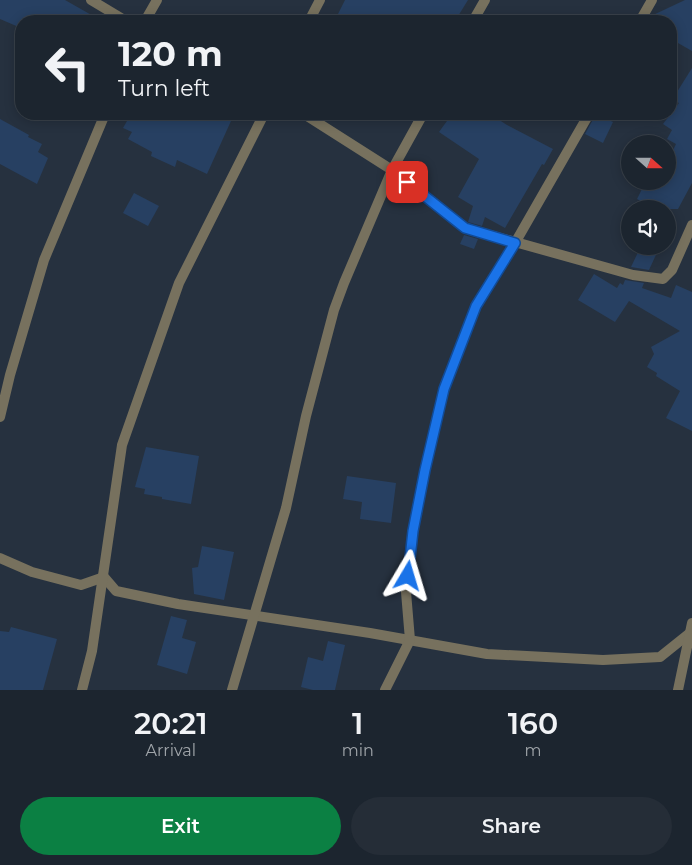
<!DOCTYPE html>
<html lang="en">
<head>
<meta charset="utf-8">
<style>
	:root { --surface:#1c252f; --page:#252d37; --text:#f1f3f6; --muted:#a0a5aa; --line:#3a424b; --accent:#0b8043 }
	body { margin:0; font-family:Montserrat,sans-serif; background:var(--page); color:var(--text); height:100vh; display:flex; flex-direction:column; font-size:19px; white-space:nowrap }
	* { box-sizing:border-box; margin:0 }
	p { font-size:16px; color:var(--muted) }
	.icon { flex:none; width:28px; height:28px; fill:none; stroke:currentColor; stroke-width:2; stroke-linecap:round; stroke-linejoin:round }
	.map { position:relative; height:690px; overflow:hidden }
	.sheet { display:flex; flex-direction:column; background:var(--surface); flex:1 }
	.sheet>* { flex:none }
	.top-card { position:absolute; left:15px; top:15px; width:662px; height:105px; border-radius:20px; box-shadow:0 2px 12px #0003,0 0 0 1px var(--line); background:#1c252f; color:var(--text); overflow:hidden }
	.needle { width:32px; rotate:111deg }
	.fabs { position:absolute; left:621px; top:135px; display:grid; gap:10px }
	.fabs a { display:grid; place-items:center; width:55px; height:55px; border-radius:50%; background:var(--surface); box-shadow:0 2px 12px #0003,0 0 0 1px var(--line); font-size:25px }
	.pin { position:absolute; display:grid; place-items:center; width:42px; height:42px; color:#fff; margin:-21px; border-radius:10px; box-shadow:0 2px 8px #0006 }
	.me { position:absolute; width:55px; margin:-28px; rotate:7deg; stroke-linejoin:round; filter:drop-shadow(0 0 4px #0008) }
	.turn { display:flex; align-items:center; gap:18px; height:105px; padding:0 20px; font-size:22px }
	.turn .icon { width:65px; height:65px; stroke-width:2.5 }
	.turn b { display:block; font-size:35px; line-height:42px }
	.eta { display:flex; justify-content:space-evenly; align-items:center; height:85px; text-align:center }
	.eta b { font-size:30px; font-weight:600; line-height:35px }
	.cta { display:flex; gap:10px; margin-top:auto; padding:10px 20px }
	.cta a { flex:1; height:58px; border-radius:30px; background:var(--accent); color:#fff; font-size:20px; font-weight:600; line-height:58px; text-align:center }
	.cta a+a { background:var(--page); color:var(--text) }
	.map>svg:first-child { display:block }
	.building { fill:#274062 }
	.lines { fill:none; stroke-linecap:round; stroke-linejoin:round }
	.minor { stroke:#77715e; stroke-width:10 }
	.route-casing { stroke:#114b97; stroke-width:12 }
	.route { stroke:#1a73e8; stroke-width:9 }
</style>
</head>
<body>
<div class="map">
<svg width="692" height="690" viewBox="0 0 692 690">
	<rect width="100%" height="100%" fill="#26313f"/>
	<!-- building -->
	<g class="building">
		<polygon points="0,0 65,0 102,21 21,21 21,28 0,19"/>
		<polygon points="345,0 468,0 455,21 351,21 338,14"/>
		<polygon points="685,0 692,0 692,51 671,39 671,21 648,21 651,16"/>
		<polygon points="692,68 692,183 678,209 655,209 637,199 646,181 668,181 668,161 676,144 667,139 672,130 663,124 679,103 672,100"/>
		<polygon points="131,114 225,114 223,118 231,121 207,174 177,160 175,167 151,156 152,152 128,139 132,132 123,128"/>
		<polygon points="452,114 490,114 507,125 553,149 544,165 542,164 505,228 485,217 482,226 468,222 473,206 458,197 479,159 439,132"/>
		<polygon points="596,114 613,122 603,143 585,134"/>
		<polygon points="0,119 29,135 28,137 42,144 38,152 48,158 37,184 0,164"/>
		<polygon points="134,193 159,206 148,226 123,213"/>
		<polygon points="464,235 478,239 474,249 460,244"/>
		<polygon points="641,246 660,246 649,270 631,267"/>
		<polygon points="594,274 617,288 620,283 623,285 625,280 644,283 642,288 671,298 676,285 692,292 692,431 666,418 680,391 656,376 657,373 647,367 654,354 651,347 680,331 629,301 615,322 578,300"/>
		<polygon points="146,447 199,456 191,504 162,499 162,497 144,494 145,489 135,487"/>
		<polygon points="347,476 396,483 391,523 360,519 362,502 343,499"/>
		<polygon points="202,546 234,552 224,600 194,594 192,568 198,567"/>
		<polygon points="171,616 187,620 182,638 196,642 187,674 157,665"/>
		<polygon points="11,627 57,639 43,690 0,690 0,631 9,632"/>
		<polygon points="328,641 345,645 335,690 313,690 301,687 308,657 323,661"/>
	</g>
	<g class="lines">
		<!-- minor -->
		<g class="minor">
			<polyline points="91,0 126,21"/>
			<polyline points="145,21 157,0"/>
			<polyline points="309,21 320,0"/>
			<polyline points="473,21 485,0"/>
			<polyline points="640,21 652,0"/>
			<polyline points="304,114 392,170 465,228 633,275 663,279 672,270 692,225"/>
			<polyline points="0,417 10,375 44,260 105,114"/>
			<polyline points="0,558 32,572 81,585 104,577 116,591 178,604 370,633 487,654 603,660 660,657 690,633"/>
			<polyline points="82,690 92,651 122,445 179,283 264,114"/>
			<polyline points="232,690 286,508 306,416 334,310 344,283 392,170 423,114"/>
			<polyline points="385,690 410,640 406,592 413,531 425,470 444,389 476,306 515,243 589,114"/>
			<polyline points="678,690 692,623"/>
		</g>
	</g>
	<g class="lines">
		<!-- route casing -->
		<g class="route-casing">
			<polyline id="route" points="407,182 465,228 515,243 476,306 444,389 425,470 413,531 408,576"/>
		</g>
		<!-- route -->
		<use href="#route" class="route"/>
	</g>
</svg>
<div class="fabs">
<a><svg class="needle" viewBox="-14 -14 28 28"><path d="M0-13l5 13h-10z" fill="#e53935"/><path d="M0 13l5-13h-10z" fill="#a0a5aa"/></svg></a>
<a><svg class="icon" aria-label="sound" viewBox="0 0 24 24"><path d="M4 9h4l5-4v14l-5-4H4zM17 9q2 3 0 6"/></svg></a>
</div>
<div class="pin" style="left:407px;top:182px;background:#d93025"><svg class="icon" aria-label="arrive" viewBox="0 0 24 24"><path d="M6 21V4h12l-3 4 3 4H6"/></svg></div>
<svg class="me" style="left:408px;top:576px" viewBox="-20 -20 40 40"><path d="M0-17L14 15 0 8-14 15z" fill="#1a73e8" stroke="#fff" stroke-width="4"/></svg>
<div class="top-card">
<div class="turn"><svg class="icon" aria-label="left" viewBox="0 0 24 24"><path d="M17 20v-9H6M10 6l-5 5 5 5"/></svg><div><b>120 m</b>Turn left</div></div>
</div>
</div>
<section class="sheet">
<div class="eta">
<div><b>20:21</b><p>Arrival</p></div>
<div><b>1</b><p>min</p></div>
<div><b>160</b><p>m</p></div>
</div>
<div class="cta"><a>Exit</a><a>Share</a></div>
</section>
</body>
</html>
